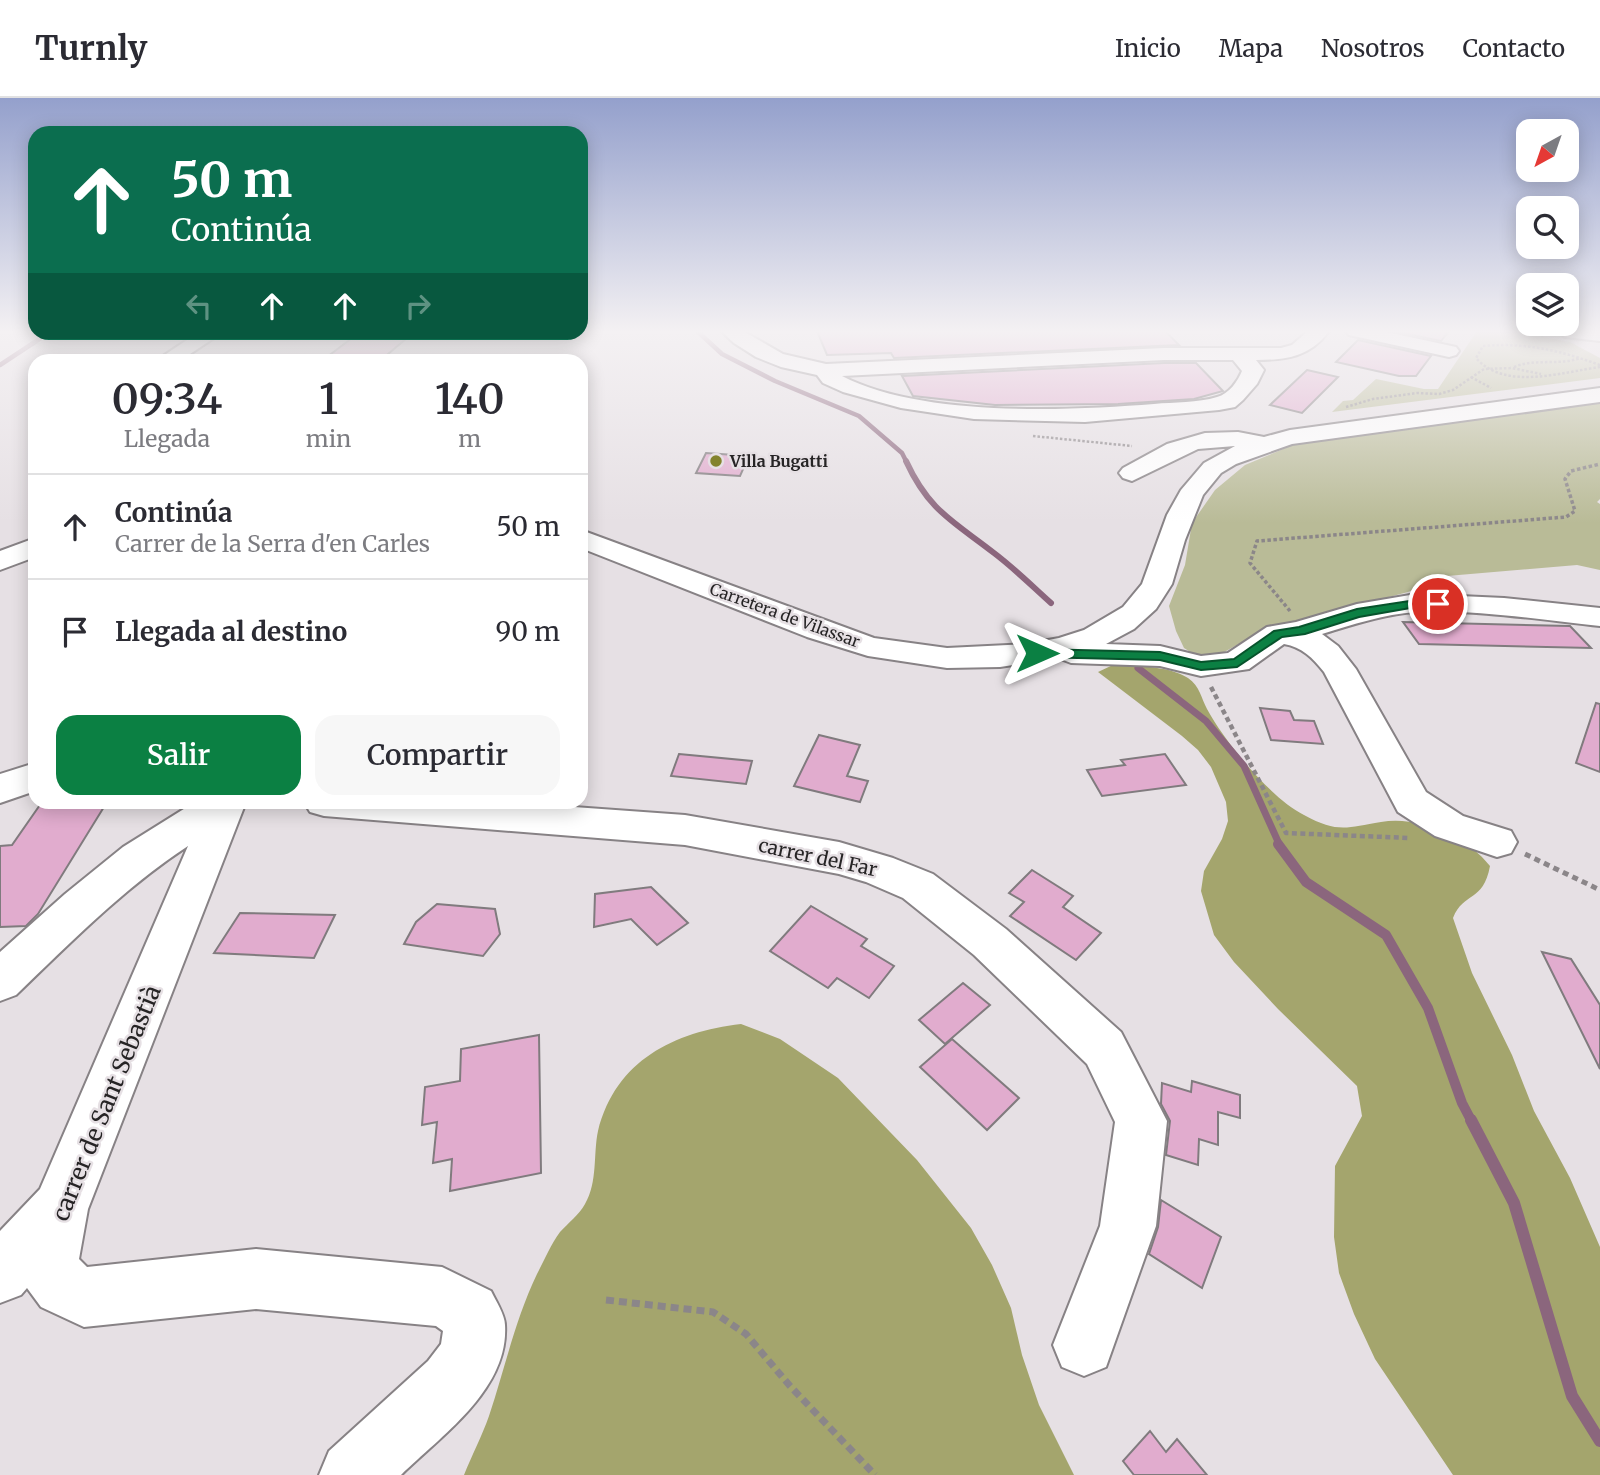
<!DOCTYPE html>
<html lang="es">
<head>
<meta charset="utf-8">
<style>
	:root { --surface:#fff; --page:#f7f7f7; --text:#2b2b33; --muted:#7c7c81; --line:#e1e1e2; --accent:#0b8043 }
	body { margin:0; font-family:Merriweather,serif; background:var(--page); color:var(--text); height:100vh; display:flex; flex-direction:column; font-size:26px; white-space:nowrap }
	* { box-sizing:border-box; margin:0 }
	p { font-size:23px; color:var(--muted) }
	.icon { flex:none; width:38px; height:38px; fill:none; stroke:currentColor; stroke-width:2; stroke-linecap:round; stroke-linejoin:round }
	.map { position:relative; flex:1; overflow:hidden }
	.side { position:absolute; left:28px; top:256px; width:560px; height:455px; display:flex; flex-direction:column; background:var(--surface); border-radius:21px; box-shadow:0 4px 18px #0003 }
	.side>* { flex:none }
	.top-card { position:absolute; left:28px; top:28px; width:560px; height:214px; border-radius:21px; box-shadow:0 4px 18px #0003; background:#0b6e4f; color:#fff; overflow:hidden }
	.needle { width:46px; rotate:220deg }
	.tools { position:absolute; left:1516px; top:21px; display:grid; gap:14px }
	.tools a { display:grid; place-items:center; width:63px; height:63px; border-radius:14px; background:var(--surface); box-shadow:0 4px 18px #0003; font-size:35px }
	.pin { position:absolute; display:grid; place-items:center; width:60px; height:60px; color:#fff; margin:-30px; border:4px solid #fff; border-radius:50%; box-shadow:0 2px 7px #0007 }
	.me { position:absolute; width:77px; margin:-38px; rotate:90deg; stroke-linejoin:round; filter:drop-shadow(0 0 5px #0008) }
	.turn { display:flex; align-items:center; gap:24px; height:147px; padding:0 28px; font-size:32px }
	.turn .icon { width:91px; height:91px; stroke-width:2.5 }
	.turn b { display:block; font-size:49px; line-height:60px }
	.lanes { display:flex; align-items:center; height:66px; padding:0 28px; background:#0003; justify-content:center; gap:35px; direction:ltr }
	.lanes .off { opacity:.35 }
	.eta { display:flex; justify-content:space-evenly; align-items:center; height:119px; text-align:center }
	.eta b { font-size:42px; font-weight:600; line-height:49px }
	.button { display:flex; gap:14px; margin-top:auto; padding:14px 28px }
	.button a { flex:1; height:80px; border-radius:21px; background:var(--accent); color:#fff; font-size:28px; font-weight:600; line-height:80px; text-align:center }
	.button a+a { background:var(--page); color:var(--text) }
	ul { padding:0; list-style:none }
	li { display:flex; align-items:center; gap:21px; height:105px; padding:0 28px; border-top:2px solid var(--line) }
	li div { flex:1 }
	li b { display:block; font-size:26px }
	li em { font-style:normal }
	header { display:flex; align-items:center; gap:42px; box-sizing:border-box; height:98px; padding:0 35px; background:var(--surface); border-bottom:2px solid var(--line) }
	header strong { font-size:33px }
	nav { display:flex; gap:38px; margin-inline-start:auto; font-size:24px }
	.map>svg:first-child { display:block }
	.green { fill:#b9bb97 }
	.forest { fill:#a4a56d }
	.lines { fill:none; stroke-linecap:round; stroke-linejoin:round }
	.stream-far4 { stroke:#8b667d; stroke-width:4.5 }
	.stream-far3 { stroke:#8b667d; stroke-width:6 }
	.stream-far2 { stroke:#8b667d; stroke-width:7 }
	.stream-far1 { stroke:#8b667d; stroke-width:10 }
	.stream { stroke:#8b667d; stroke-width:12 }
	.building { fill:#e1acce; stroke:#807b7e; stroke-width:2 }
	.minor-casing { stroke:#878285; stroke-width:4 }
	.path-far4 { stroke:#8b8689; stroke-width:2.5; stroke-dasharray:2.5 2; stroke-linecap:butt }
	.path-far3 { stroke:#8b8689; stroke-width:3.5; stroke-dasharray:3.5 2.5; stroke-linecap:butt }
	.path-far2 { stroke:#8b8689; stroke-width:4.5; stroke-dasharray:5 3.5; stroke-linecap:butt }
	.path-far1 { stroke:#8b8689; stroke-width:5; stroke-dasharray:6 4.5; stroke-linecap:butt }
	.path { stroke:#8b8689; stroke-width:7; stroke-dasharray:8 5; stroke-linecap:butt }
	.minor { fill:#fff; fill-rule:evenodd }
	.route { fill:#0b8043; stroke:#07532c; stroke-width:2 }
	.poi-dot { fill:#83832d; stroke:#e6e0e4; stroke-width:2.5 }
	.labels { text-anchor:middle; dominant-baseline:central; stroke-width:5; stroke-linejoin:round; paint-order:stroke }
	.far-poi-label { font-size:16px; font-weight:bold; fill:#262425; stroke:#e6e0e4; text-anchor:start }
	.far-street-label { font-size:16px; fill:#262425; stroke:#e6e0e4 }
	.street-label { font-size:19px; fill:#262425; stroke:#e6e0e4 }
	.near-street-label { font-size:23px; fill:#262425; stroke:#e6e0e4 }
</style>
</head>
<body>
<header>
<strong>Turnly</strong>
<nav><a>Inicio</a><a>Mapa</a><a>Nosotros</a><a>Contacto</a></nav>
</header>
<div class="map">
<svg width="1600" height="1377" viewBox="0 0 1600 1377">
	<rect width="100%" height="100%" fill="#e6e0e4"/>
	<!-- green -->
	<g class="green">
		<polygon points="1477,233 1511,233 1570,244 1600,260 1600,280 1332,314 1343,303 1353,302 1376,281 1424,291 1438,291"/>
		<polygon points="1600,304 1600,401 1597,404 1600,406 1600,472 1577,467 1447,478 1408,494 1264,532 1217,558 1200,560 1184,550 1176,533 1169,508 1185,467 1192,425 1215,392 1245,367 1293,347 1385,332"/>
	</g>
	<!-- forest -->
	<g class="forest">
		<path d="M1115,566C1138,569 1167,567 1188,580C1200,588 1201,600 1207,611C1225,644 1270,700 1304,717C1337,735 1346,730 1381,724C1418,717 1468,739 1490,768C1483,805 1464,793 1453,820L1472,875L1512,957L1534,1013L1570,1080L1600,1149V1377H1453L1375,1261L1354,1216L1339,1175L1334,1139L1335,1068L1362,1018L1357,988L1278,911L1234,864L1214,837L1201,793L1204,773L1222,741L1228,723L1226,704L1211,669L1198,652L1182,638L1098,574Z"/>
		<path d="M741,926L780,941L838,980L917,1062L971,1130L992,1167L1011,1210L1022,1257L1039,1307L1074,1377H464C472,1357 482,1338 489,1318C505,1270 515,1222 537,1176C544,1163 551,1146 560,1134C568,1125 579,1117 585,1106C598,1084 593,1056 598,1033C616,962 674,934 741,926Z"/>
	</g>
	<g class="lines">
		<!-- stream-far4 -->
		<g class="stream-far4">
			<polyline points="697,233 722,256 775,283 859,318 902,355 907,365"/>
			<polyline points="0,267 50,234"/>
		</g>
		<!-- stream-far3 -->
		<path class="stream-far3" d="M906,363C929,413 953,423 994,455C1014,470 1032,488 1051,505"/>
		<!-- stream-far2 -->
		<polyline class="stream-far2" points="1138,570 1206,623 1244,668 1280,748"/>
		<!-- stream-far1 -->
		<polyline class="stream-far1" points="1278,746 1306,784 1386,837 1428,910 1462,1005 1472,1024"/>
		<!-- stream -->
		<polyline class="stream" points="1471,1022 1514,1105 1572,1298 1600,1343"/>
	</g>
	<!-- building -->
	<g class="building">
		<polygon points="817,233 1165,233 1179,247 894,260 891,255 827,257"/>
		<polygon points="1393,233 1449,233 1441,243"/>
		<polygon points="360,234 414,234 381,262 323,262"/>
		<polygon points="1358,242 1431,258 1416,278 1399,278 1336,264"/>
		<polygon points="1164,265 1196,265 1223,293 1194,301 1118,306 995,307 913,298 902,278"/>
		<polygon points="1307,272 1338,279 1302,315 1270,307"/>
		<polygon points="706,355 749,358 740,378 696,375"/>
		<polygon points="1403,524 1570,528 1591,550 1419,546"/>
		<polygon points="1596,605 1600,606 1600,674 1576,665"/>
		<polygon points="1260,610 1290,613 1294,622 1314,623 1323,646 1271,642"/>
		<polygon points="819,637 860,647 847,678 868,683 860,704 794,688"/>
		<polygon points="679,656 752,663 746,686 671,678"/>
		<polygon points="1165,656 1186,687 1102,698 1087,672 1125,667 1121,662"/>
		<polygon points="42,704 107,704 38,816 26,828 0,829 0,748 12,747"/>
		<polygon points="1032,772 1073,798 1063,809 1101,835 1076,862 1010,818 1024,804 1009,795"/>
		<polygon points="651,789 688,825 657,847 631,821 594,829 595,796"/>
		<polygon points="437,806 495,811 500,836 483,858 404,846 416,824"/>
		<polygon points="811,808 867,841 861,848 894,868 869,900 837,880 828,890 770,853"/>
		<polygon points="240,815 335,817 314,860 214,855"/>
		<polygon points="1542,854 1571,861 1600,907 1600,971"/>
		<polygon points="963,885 990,907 945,946 919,922"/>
		<polygon points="539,937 541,1075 450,1093 452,1061 433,1065 437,1024 422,1027 425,989 460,983 461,951"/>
		<polygon points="952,941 1019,1000 987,1032 920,969"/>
		<polygon points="1192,983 1240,997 1240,1020 1218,1014 1218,1047 1199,1041 1198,1067 1166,1057 1170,1023 1161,1006 1162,985 1191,994"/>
		<polygon points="1161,1102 1221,1139 1202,1190 1149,1156 1158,1129"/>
		<polygon points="1150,1333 1166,1354 1177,1341 1207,1377 1134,1377 1123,1363"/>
	</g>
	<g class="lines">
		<!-- minor casing -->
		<g class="minor-casing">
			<g id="minor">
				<path d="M721,233H743L783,256L826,266L1164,250H1281L1292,247L1308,233H1329C1310,259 1286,262 1256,262L1264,272L1257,286L1243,302L1235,309L1219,312L1085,324L974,321L901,310L843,294L823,285L817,277L781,269L756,259L734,245ZM1164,262H1233L1242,273C1238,283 1229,296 1217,299C1198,305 1174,304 1154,306C1066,313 921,319 842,278Z"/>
				<polygon points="1346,233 1382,233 1456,249 1459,253 1456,257 1449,259 1349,237"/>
				<polygon points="1555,233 1600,233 1600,243 1565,239"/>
				<polygon points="199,234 223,234 181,262 157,262"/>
				<path d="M1600,290V304L1292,346L1236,366L1221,375L1203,397L1185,442L1172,486L1156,511L1134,531L1106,546L1160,548L1201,558L1228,555L1267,529L1296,524L1357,506L1416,496L1504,500L1600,510V528C1542,522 1474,511 1416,514C1384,516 1352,527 1322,536L1338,548L1356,571L1426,694L1463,718L1511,733L1517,744L1511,755L1497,759L1435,738L1398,714L1324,574C1313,560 1302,549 1284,546L1249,571L1201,578L1160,568L1071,565L1058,560L1000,569L947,570L868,558L807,539L581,450V432L874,540L947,550L1026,546L1059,540L1084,532L1123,509L1142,486L1167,417L1181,392L1204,365L1235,348L1198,351L1132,383L1123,380L1119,375L1123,370L1167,346L1205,335L1238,334L1264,339L1290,332Z"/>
				<polygon points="35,440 35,459 0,472 0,453"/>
				<polygon points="35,665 35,693 0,705 0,676"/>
				<path d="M195,704H246L88,1111L79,1161L87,1169L256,1151L442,1169L491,1193C496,1203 505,1217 505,1227C509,1291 442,1337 401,1377H319L329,1353L428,1263L441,1246L443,1233L436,1228L256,1211L84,1229L41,1209L27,1190L21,1197L0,1205V1133L40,1091L188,748C124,790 71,844 16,897L0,903V854L65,796L123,749Z"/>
				<polygon points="304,704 505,704 685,717 839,744 893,760 933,776 1006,831 1121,934 1167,1023 1156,1128 1106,1269 1084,1278 1062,1269 1053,1247 1100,1128 1115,1024 1087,966 974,857 903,800 866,784 839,776 685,747 324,718 310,714"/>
			</g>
		</g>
		<!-- path-far4 -->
		<g class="path-far4">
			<polyline points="1519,233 1544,238"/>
			<path d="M1600,267C1562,253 1524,244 1483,248L1476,260C1505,293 1562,274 1600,269"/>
			<path d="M1514,269C1535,260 1558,268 1580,260"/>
			<polyline points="1471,279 1491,290"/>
			<polyline points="1346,309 1373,301 1417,295 1439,296 1453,292 1484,271 1512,270 1541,276"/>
			<polyline points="1033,338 1132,348"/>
		</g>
		<!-- path-far3 -->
		<polyline class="path-far3" points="1290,513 1250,465 1257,443 1566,419 1575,413 1565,381 1571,373 1600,366"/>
		<!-- path-far2 -->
		<polyline class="path-far2" points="1211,589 1286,735 1410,740"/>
		<!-- path-far1 -->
		<polyline class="path-far1" points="1525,756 1600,792"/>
		<!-- path -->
		<polyline class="path" points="606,1202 713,1214 746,1236 790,1288 875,1377"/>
		<!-- minor -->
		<use href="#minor" class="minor"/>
	</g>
	<!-- sky -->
	<linearGradient id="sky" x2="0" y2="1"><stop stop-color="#94a0cc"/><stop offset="0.55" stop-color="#f4f1f3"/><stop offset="1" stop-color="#f4f1f3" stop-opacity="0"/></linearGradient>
	<rect width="1600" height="425" fill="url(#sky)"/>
	<!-- route -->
	<polygon class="route" points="1416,502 1438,503 1445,506 1438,510 1416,509 1359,519 1305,536 1282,539 1237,569 1201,572 1160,562 1037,559 1030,555 1037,551 1160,554 1201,564 1234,561 1274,533 1299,529 1357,511"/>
	<!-- markers -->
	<circle class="poi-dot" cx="716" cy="363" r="7"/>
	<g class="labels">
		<!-- far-poi labels -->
		<g class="far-poi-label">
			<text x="730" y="363">Villa Bugatti</text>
		</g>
		<!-- far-street labels -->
		<g class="far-street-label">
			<text transform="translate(785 517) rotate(20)">Carretera de Vilassar</text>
		</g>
		<!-- street labels -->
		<g class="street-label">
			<text transform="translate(818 759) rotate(12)">carrer del Far</text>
		</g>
		<!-- near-street labels -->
		<g class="near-street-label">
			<text transform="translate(106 1005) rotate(-68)">carrer de Sant Sebastià</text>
		</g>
	</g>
</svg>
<div class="tools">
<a><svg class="needle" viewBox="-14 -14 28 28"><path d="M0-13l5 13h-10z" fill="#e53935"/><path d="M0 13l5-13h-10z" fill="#7c7c81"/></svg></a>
<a><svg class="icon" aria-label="search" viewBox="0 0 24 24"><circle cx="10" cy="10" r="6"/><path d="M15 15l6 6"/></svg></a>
<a><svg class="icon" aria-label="layers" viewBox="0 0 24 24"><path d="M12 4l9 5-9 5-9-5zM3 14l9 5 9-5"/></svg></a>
</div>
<div class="pin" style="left:1438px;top:506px;background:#d93025"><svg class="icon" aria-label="arrive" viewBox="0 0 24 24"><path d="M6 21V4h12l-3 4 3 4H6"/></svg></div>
<svg class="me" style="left:1037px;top:555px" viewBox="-20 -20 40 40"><path d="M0-17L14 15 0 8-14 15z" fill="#0b8043" stroke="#fff" stroke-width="4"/></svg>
<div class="top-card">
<div class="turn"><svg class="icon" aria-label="ahead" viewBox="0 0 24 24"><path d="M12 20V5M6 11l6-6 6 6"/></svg><div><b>50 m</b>Continúa</div></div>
<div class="lanes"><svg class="icon off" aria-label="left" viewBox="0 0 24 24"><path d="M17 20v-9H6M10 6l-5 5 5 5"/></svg><svg class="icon" aria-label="ahead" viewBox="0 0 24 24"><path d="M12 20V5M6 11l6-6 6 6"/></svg><svg class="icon" aria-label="ahead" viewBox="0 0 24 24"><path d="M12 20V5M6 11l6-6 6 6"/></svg><svg class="icon off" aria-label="right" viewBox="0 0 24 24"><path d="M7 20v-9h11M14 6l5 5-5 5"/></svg></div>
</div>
<section class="side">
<div class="eta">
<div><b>09:34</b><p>Llegada</p></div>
<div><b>1</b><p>min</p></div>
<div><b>140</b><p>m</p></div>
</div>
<ul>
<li><svg class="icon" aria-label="ahead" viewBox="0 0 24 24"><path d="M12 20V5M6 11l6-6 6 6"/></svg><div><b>Continúa</b><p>Carrer de la Serra d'en Carles</p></div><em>50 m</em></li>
<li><svg class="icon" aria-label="arrive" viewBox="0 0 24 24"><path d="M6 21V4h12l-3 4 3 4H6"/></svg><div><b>Llegada al destino</b></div><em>90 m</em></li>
</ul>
<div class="button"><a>Salir</a><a>Compartir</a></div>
</section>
</div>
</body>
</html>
